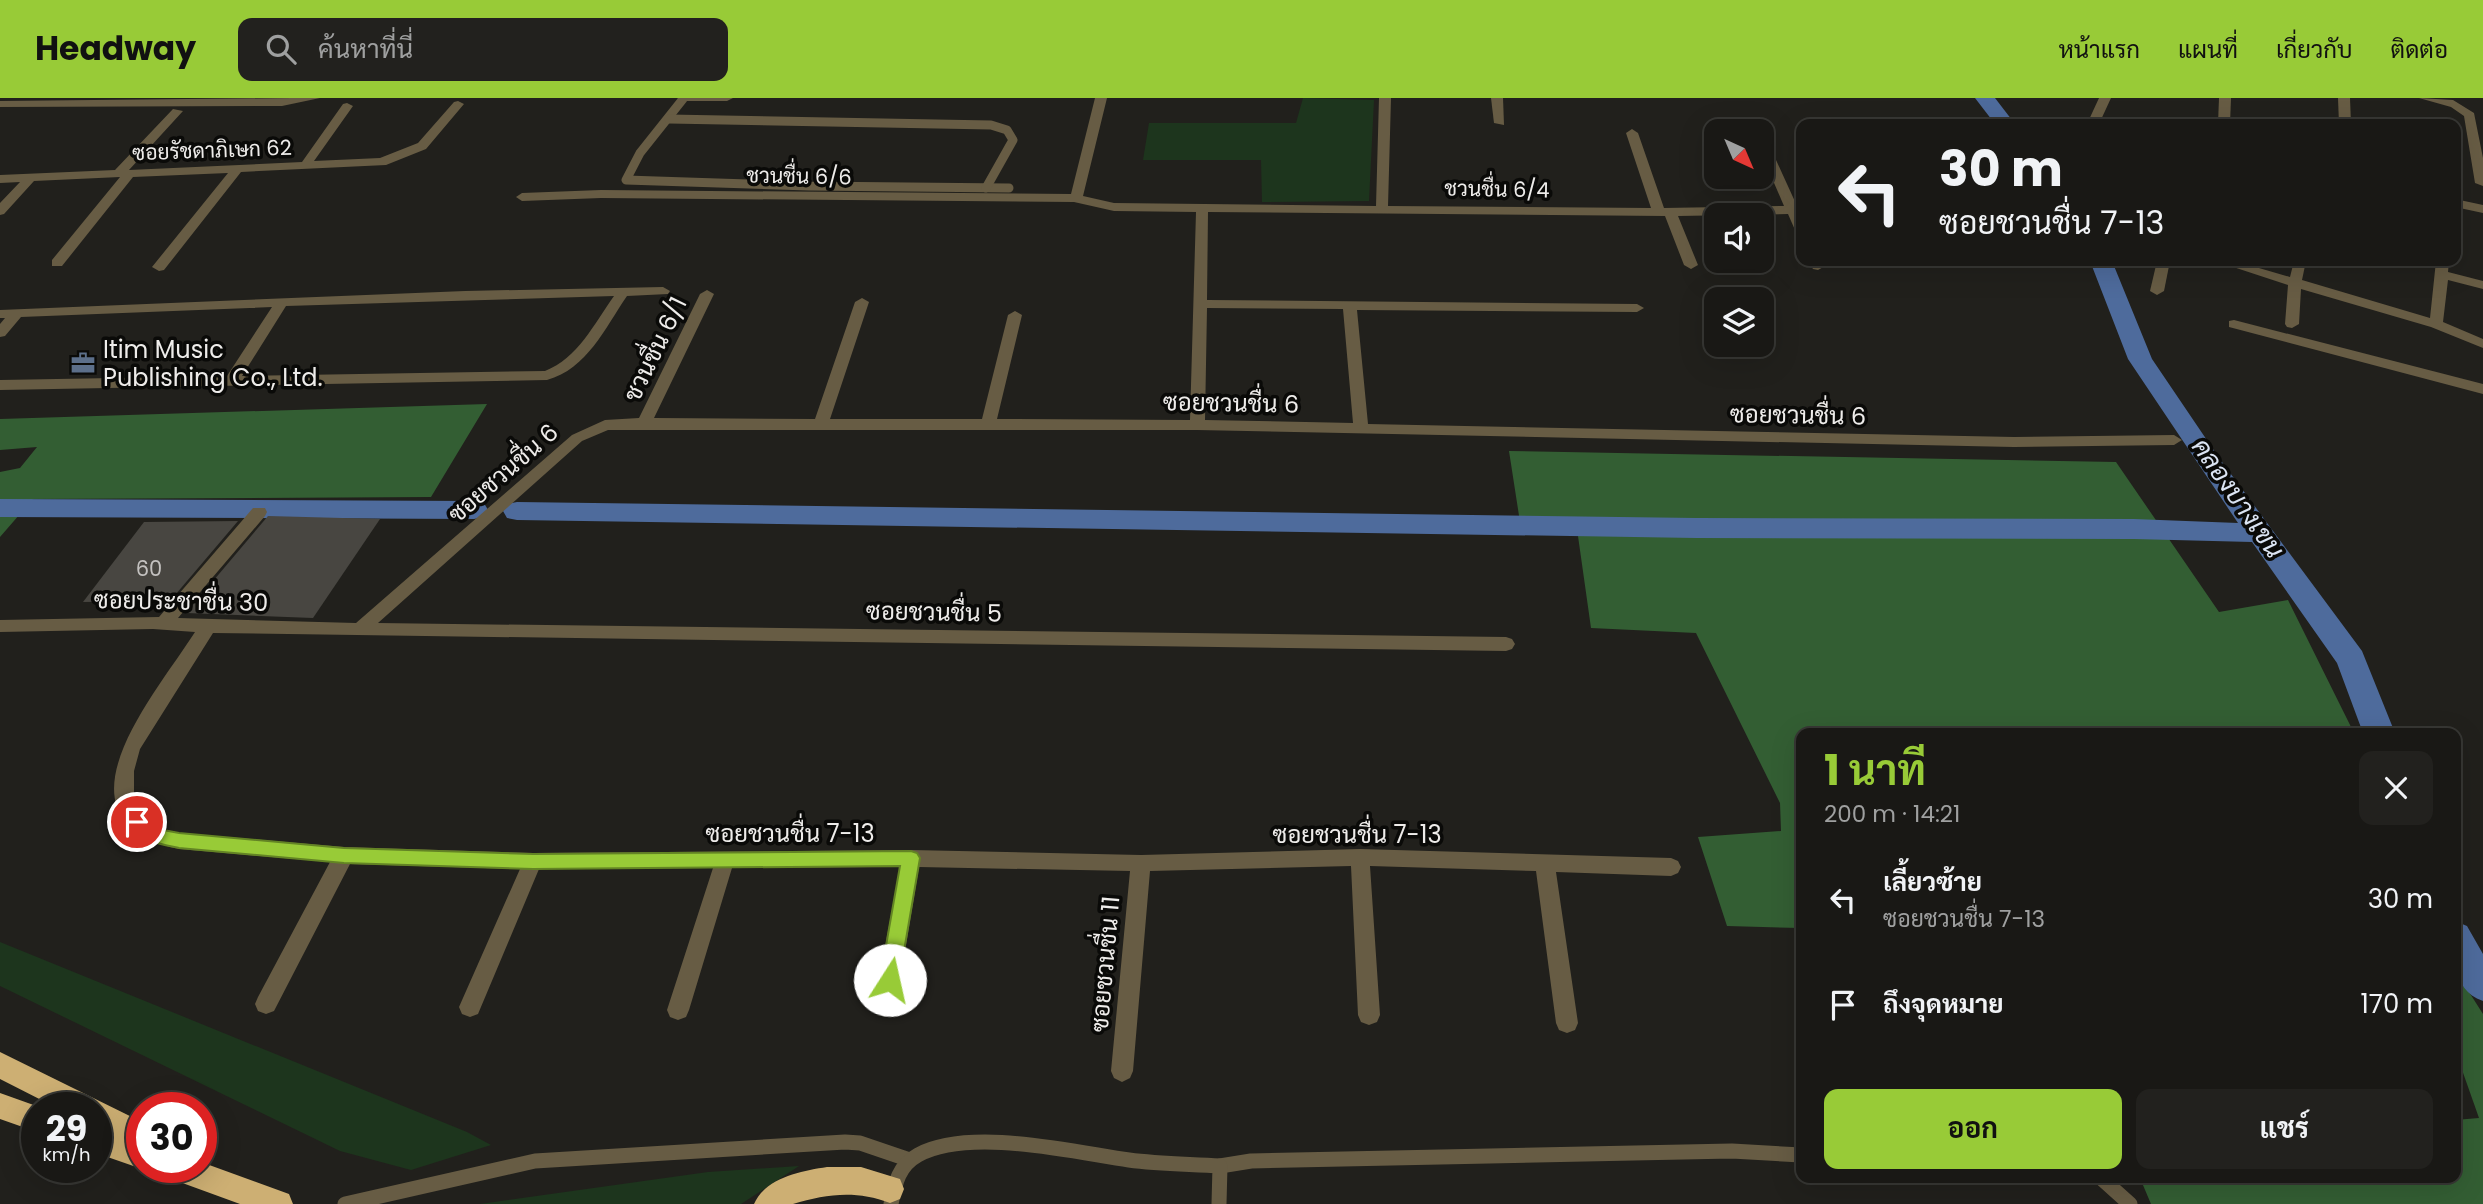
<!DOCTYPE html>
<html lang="th">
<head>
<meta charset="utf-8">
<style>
	:root { --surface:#191815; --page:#22211e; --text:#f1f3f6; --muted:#9fa0a0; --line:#373734; --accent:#98cb37 }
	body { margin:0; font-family:Poppins,Sarabun,sans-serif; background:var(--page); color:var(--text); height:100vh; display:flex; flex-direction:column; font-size:26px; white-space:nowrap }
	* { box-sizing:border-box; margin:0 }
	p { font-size:23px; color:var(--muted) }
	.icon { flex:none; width:38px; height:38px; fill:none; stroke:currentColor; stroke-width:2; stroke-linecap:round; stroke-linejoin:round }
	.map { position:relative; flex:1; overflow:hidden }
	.details { position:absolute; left:1796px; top:630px; width:665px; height:455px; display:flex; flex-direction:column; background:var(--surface); border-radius:14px; box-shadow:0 7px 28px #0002,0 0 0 2px var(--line) }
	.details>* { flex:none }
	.guide { position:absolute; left:1796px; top:21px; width:665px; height:147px; border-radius:14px; box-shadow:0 7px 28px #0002,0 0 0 2px var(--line); background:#191815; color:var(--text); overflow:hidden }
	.needle { width:46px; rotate:136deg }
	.tools { position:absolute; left:1704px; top:21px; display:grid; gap:14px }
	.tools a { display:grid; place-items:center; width:70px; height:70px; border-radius:14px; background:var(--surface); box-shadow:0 7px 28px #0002,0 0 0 2px var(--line); font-size:35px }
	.speed { position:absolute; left:21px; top:994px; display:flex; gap:14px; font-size:35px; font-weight:700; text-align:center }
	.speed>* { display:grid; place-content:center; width:91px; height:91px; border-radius:50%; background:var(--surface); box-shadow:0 7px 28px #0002,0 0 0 2px var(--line); line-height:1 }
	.speed small { font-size:18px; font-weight:400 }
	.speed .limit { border:10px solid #d22; background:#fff; color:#111 }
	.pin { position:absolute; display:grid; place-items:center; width:60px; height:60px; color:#fff; margin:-30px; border:4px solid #fff; border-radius:50%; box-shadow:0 2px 7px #0007 }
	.me { position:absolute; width:77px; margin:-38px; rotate:10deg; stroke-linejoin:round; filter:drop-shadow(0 0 5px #0008) }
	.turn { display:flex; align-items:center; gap:24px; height:147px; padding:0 28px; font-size:32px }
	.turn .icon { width:91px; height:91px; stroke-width:2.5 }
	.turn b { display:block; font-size:49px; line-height:60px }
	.round { display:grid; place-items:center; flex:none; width:74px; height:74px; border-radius:14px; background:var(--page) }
	.summary { display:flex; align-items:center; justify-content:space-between; height:119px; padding:0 28px }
	h1 { font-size:42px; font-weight:700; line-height:52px; color:var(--accent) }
	.button { display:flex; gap:14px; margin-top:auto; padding:14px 28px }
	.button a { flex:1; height:80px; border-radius:14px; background:var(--accent); color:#111; font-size:28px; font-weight:700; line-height:80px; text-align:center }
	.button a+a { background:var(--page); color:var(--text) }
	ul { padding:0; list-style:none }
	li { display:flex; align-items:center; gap:21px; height:105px; padding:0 28px }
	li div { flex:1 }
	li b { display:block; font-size:26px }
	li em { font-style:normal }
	header { display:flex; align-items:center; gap:42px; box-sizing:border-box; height:98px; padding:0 35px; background:var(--accent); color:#111 }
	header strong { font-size:33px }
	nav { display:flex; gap:38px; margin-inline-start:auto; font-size:24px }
	.search { width:490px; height:63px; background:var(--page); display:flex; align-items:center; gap:18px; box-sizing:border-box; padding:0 24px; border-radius:14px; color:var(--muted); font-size:26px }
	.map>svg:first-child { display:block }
	.green { fill:#1d351d }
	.forest { fill:#335e33 }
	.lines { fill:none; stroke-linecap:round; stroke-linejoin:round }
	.canal { fill:#4e6b9c; fill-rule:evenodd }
	.building { fill:#484641 }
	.service-far1 { stroke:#675c44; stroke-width:9 }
	.service { stroke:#675c44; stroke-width:15 }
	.minor { fill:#675c44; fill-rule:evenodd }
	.motorway { fill:#cdaf73; fill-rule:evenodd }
	.route { fill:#98cb37; stroke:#638424; stroke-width:2 }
	.labels { text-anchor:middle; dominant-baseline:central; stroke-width:7; stroke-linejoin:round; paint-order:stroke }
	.far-street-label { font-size:21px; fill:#eeecea; stroke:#0a0a08 }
	.number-label { font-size:21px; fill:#c4c2c0 }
	.poi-label { font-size:24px; fill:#eeecea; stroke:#0a0a08; text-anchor:start }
	.street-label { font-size:24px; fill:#eeecea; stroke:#0a0a08 }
	.water-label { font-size:26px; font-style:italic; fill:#dbe4f3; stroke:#0a0a08 }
</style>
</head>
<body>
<header>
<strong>Headway</strong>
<div class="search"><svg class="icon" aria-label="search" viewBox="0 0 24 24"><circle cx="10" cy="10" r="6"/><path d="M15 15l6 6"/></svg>ค้นหาที่นี่</div>
<nav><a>หน้าแรก</a><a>แผนที่</a><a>เกี่ยวกับ</a><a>ติดต่อ</a></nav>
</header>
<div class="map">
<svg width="2483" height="1106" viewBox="0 0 2483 1106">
	<rect width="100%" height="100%" fill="#21201c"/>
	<!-- green -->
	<g class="green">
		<polygon points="1303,0 1374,2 1369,103 1262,104 1261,62 1143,62 1149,25 1296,25"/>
		<polygon points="0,844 467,1034 491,1047 411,1072 340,1053 0,888"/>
		<polygon points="799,1068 741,1106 480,1106 708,1074"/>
	</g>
	<!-- forest -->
	<g class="forest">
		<polygon points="487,306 431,399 33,401 0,439 0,374 20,370 37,349 0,352 0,321"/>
		<polygon points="1509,353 2116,364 2219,514 2288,502 2354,635 1801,635 1801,830 1727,828 1698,739 1781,733 1780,705 1696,535 1591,530 1577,431 1522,437"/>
		<polygon points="2455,872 2483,916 2483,1106 2151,1106 2140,1080 2455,1080 2455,1022 2479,1020 2455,952"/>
	</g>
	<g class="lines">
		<!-- canal -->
		<g class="canal">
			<polygon points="1975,0 1995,0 2015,26 1995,26"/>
			<polygon points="2090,163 2112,163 2152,261 2219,360 2362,553 2395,635 2363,635 2337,565 2252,444 2134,441 1696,440 517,422 507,420 503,413 507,406 517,404 1696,420 2134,421 2238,425 2128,261"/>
			<polygon points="0,401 474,403 484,405 488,412 484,419 474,421 0,419"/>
			<path d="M2455,823L2467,828L2483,856V903C2449,891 2455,854 2455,823Z"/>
		</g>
	</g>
	<!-- building -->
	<g class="building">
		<polygon points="268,418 380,421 313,520 186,515"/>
		<polygon points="238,423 170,503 83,504 144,424"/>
	</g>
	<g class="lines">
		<!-- service-far1 -->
		<g class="service-far1">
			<polyline points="683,1 640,55 626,82 809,88 1009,90"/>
			<polyline points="669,21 991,27 1007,32 1013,42 986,90"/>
		</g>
		<!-- service -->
		<g class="service">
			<polyline points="1220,1068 1251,1063 1732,1053 1801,1057"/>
			<polyline points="2101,1080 2130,1106"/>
			<polyline points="345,1106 535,1063 845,1044 860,1045 907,1061"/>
			<path d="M891,1106C895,1086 898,1068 918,1057C969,1029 1073,1054 1129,1062C1159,1066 1190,1066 1220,1068L1219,1106"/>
		</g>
		<!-- minor -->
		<g class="minor">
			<polygon points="292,0 320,0 282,8 0,9 0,3"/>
			<polygon points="677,0 733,0 727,3 683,3"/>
			<path d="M1095,0H1107L1083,98L1114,105L1376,108L1379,0H1391L1388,108L1651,110L1626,35L1632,31L1638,35L1664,110L1784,108L1762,57V40H1766L1797,108H1801V136L1795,132L1788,116L1678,118L1698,167L1691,171L1684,167L1665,118L1208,114L1207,202L1637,206L1644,210L1637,214L1357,212L1368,326L2014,339L2174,337L2182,342L2174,347L2014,349L1197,332H608L582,343L378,525L1506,539L1512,541L1515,546L1512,551L1506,553L213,535L140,651L134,673V697L140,713L159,730L179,735L344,749L533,755L911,752L1141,757L1360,751L1671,760L1678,763L1681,769L1678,775L1671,778L1556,774L1578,925L1575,932L1567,935L1559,932L1556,925L1536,773L1370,768L1380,917L1377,924L1369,927L1361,924L1358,917L1351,768L1150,773L1133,973L1130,980L1122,984L1114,980L1111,973L1130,773L919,769L896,907L893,914L885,917L877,914L874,907L900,769L732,770L689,912L686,919L678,922L670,919L667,912L713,770L539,771L478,916L470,919L462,916L459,909L520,771L350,766L274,913L266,916L258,913L255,906L258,899L330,764L179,751C44,722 155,597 195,534L153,531L0,534V522L159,519L253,410H265L267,414L265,418L178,520L356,525L572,337L605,322L639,320L700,196L707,192L714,196L654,320L815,321L855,204L862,200L869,204L830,321H982L1008,217L1015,213L1022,217L997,321L1190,322L1196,114L1114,113L1074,104L601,100L522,103L516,99L522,95L601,92L1071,96ZM1207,210L1343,211L1353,325L1205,322Z"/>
			<polygon points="1491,0 1503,0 1504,27 1494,25"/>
			<polygon points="2099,0 2111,0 2099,26 2087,26"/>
			<polygon points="2219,0 2231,0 2230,26 2218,26"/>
			<polygon points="2338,0 2350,0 2351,26 2339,26"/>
			<polygon points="2419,0 2453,2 2474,15 2483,60 2483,88 2475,85 2464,18 2451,9"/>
			<polygon points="458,3 464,6 426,51 386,67 241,74 164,172 159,173 152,169 228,75 133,79 62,168 52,168 52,162 120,79 34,83 4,116 0,117 0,105 20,84 0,85 0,77 115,72 173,11 183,13 129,72 302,64 343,6 347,5 353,8 314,63 380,60 418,45 454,4"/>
			<polygon points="2455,101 2483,107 2483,115 2455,109"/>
			<polygon points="1808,163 1821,163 1825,168 1818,172 1813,171"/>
			<polygon points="2157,163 2170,163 2164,193 2157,197 2150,193"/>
			<polygon points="2215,163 2235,163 2290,179 2294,163 2306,163 2302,182 2430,220 2436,163 2449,163 2448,174 2483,183 2483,191 2448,182 2443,224 2483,241 2483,250 2431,229 2301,191 2299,226 2292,230 2287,229 2285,226 2288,187"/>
			<path d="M663,189L670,193L668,196L627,198C605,230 587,271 547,282L0,292V282L227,278L272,209L21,219L5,238L0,239V226L5,220H0V212L465,193ZM614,198C594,226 578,260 545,273L242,278L286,208Z"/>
			<polygon points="2234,222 2483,286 2483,296 2229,229 2229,223"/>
		</g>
		<!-- motorway -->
		<g class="motorway">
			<polygon points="0,954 142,1024 142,1069 146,1069 142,1071 96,1055 96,1010 57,1010 0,981"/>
			<polygon points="0,995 42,1010 37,1010 37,1034 0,1021"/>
			<polygon points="201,1064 289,1096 293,1106 240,1106 166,1079 162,1069 201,1069"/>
			<path d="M827,1069H861L900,1081L904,1091L900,1101L890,1105C856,1092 826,1096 793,1106C781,1106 766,1106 754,1106C765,1080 801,1073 827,1069Z"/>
		</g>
	</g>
	<!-- route -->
	<path class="route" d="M137,716L158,731L179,735L344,750L533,756L911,753L917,755L920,760L899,882L896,888L890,891L883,888L880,882L900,768L533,771L344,765L179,750C160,746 138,743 128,724L131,718Z"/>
	<!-- icons -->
	<defs>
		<g id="office-bare" transform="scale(1.89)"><path d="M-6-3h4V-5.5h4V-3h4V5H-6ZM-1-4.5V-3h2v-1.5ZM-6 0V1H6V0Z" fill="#5c6f8a" stroke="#0a0a08" stroke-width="2.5" paint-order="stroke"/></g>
	</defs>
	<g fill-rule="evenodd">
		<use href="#office-bare" x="83" y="265"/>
	</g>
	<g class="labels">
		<!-- far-street labels -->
		<g class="far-street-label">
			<text transform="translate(212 52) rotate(-2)">ซอยรัชดาภิเษก 62</text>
			<text transform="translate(799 78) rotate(1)">ชวนชื่น 6/6</text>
			<text transform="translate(1497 91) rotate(1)">ชวนชื่น 6/4</text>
		</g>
		<!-- number labels -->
		<g class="number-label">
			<text x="149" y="470">60</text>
		</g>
		<!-- poi labels -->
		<g class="poi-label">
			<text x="103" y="251">Itim Music<tspan x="103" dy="28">Publishing Co., Ltd.</tspan></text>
		</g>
		<!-- street labels -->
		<g class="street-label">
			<text transform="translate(655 251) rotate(-64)">ชวนชื่น 6/1</text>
			<text transform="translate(1231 305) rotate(1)">ซอยชวนชื่น 6</text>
			<text transform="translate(1798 317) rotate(1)">ซอยชวนชื่น 6</text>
			<text transform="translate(503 375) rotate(-41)">ซอยชวนชื่น 6</text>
			<text transform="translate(181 503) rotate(1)">ซอยประชาชื่น 30</text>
			<text transform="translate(934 514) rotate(1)">ซอยชวนชื่น 5</text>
			<text x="790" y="735">ซอยชวนชื่น 7-13</text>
			<text x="1357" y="736">ซอยชวนชื่น 7-13</text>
			<text transform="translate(1105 866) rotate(-85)">ซอยชวนชื่น 11</text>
		</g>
		<!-- water labels -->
		<g class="water-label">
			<text transform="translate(2238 400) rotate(55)">คลองบางเขน</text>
		</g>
	</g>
</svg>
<div class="tools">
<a><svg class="needle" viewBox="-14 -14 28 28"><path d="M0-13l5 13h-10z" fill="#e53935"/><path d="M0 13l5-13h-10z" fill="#9fa0a0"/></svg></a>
<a><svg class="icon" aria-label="sound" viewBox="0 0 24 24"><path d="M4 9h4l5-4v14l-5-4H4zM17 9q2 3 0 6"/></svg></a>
<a><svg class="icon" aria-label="layers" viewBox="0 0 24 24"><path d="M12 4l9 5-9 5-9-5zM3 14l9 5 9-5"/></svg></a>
</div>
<div class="speed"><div>29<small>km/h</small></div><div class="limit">30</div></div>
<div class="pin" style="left:137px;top:724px;background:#d93025"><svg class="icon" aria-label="arrive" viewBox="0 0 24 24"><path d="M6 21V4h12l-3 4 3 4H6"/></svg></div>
<svg class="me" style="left:890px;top:882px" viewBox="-20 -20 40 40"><circle r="19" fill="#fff"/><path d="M0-13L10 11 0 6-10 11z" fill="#98cb37"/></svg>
<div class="guide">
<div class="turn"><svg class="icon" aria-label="left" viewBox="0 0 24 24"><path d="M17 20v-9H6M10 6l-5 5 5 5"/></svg><div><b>30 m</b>ซอยชวนชื่น 7-13</div></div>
</div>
<section class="details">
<div class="summary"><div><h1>1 นาที</h1><p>200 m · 14:21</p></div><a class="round"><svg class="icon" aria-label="close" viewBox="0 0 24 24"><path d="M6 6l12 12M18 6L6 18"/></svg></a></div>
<ul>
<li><svg class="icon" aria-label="left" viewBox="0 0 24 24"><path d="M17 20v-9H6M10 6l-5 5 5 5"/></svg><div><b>เลี้ยวซ้าย</b><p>ซอยชวนชื่น 7-13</p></div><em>30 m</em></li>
<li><svg class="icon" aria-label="arrive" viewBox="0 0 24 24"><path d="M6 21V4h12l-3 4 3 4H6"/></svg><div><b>ถึงจุดหมาย</b></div><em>170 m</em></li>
</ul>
<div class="button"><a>ออก</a><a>แชร์</a></div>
</section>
</div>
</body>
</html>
